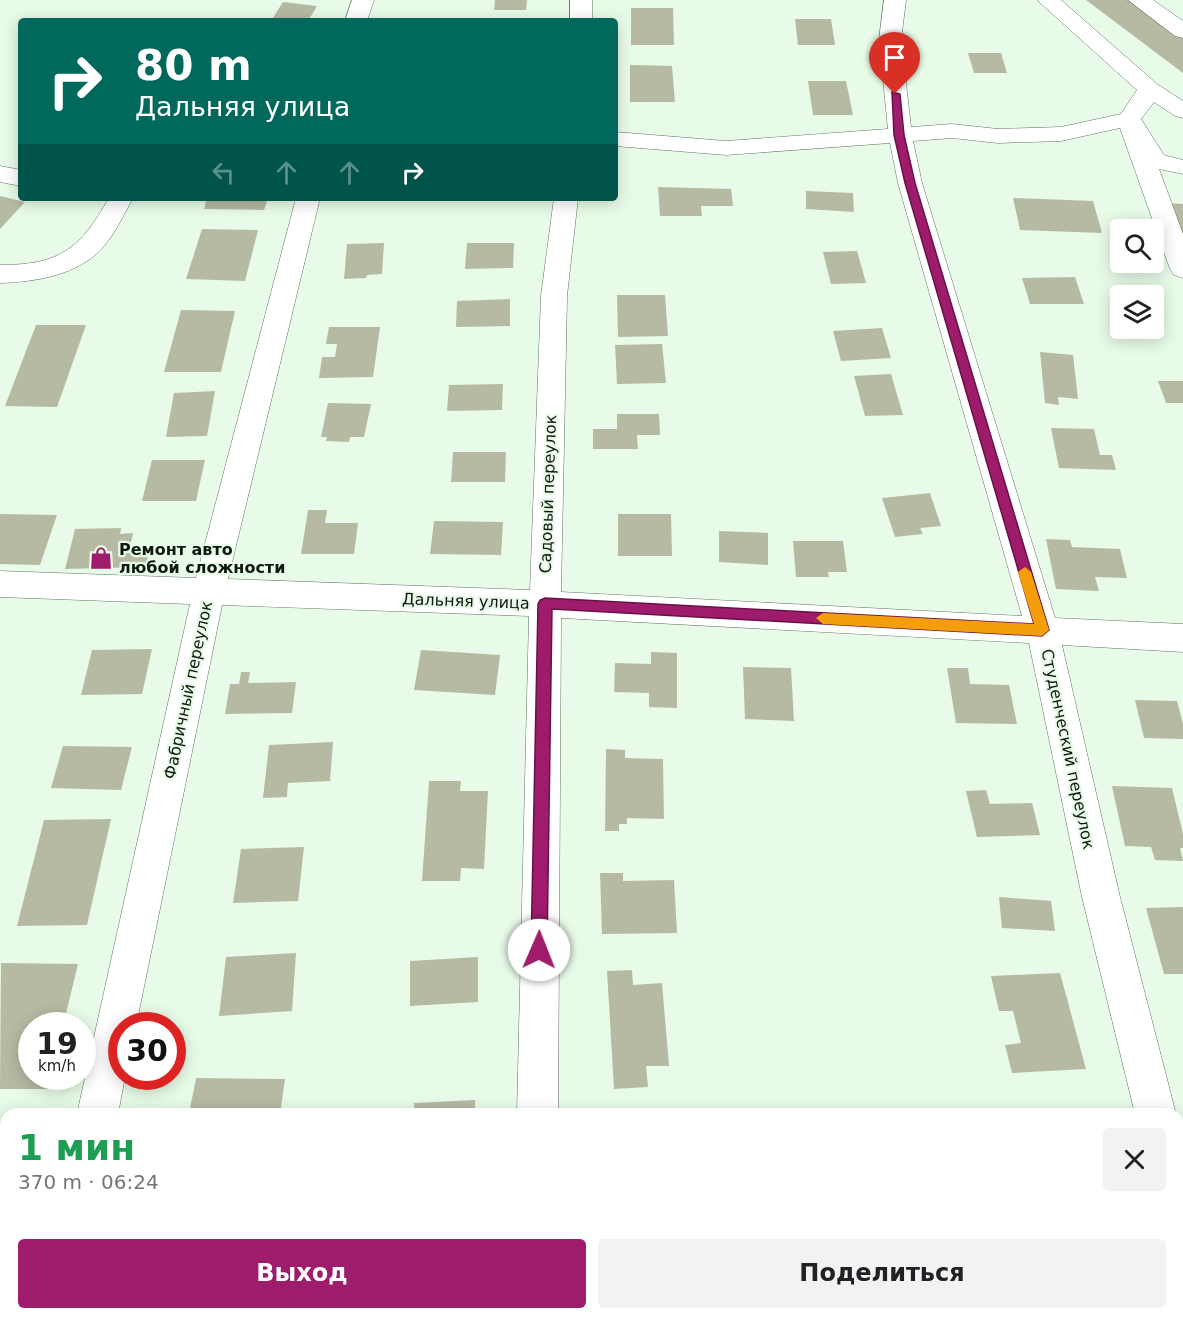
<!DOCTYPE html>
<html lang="ru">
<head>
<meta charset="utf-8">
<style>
	:root { --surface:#fff; --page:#f2f2f2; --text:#202124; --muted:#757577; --accent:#9f1b6c }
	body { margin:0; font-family:"DejaVu Sans",sans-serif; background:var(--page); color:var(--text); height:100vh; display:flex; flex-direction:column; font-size:22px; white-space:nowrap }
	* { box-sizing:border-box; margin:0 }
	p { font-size:20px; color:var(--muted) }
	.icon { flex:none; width:33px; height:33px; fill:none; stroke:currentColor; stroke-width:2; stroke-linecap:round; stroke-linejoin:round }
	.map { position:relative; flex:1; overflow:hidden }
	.drawer { position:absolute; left:0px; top:1108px; width:1184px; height:212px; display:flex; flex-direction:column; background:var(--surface); border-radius:18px 18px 0 0; box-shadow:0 3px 15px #0003 }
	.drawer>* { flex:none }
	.guide { position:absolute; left:18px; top:18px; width:600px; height:183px; border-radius:6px; box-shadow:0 3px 15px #0003; background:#00695c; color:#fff; overflow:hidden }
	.controls { position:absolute; left:1110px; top:219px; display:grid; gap:12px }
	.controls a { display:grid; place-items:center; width:54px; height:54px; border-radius:6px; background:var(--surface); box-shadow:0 3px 15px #0003; font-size:30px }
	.speed { position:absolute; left:18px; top:1012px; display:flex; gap:12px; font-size:30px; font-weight:700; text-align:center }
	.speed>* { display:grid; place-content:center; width:78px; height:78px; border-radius:50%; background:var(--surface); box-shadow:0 3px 15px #0003; line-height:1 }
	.speed small { font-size:15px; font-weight:400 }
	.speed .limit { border:9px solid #d22; background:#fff; color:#111 }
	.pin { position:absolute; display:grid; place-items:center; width:51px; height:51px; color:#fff; margin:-62px -26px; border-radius:50% 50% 50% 0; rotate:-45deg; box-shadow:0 0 6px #0007 }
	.pin .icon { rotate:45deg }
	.me { position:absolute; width:66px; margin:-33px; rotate:1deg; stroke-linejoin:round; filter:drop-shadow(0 0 4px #0008) }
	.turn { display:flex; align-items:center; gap:21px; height:126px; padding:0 18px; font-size:27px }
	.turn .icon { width:78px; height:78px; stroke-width:2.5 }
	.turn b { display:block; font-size:42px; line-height:51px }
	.lanes { display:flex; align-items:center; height:57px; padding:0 18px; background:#0003; justify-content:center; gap:30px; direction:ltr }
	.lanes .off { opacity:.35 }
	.round { display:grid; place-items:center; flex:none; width:63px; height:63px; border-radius:6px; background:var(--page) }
	.head { display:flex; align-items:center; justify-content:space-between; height:102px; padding:0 18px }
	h1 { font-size:36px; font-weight:600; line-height:45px; color:#1e9e55 }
	.button { display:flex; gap:12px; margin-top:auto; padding:12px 18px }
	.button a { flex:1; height:69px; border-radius:6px; background:var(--accent); color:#fff; font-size:24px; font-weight:600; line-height:69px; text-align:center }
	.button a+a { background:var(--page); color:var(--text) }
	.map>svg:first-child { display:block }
	.building { fill:#b6baa3 }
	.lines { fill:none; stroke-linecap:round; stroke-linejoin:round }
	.minor-casing { stroke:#607161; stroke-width:1 }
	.minor { fill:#fff; fill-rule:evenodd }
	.route { fill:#9f1b6c; stroke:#671246; stroke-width:1.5 }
	.slow { fill:#f59e0b }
	.labels { text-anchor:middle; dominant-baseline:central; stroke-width:4.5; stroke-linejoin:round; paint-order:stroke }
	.street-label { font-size:16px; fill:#111812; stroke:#e8fbe8 }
	.poi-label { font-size:16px; font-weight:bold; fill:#111812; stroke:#e8fbe8; text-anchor:start }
</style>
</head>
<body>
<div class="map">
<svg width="1183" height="1319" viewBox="0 0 1183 1319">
	<rect width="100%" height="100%" fill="#e8fbe8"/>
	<!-- building -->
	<g class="building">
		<polygon points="495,0 527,0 526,10 494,10"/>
		<polygon points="1086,0 1134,0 1183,35 1183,73"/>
		<polygon points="283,2 317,6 308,21 271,21"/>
		<polygon points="631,8 673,8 674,45 631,45"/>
		<polygon points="795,19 831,19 835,45 798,45"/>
		<polygon points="968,53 1001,53 1007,73 974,73"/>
		<polygon points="630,65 672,66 675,102 630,102"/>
		<polygon points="808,81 846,81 853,115 813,115"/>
		<polygon points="658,187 731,189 733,206 701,206 702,216 660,216"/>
		<polygon points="806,191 853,193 854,212 806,209"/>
		<polygon points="0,196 25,202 0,229"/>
		<polygon points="207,198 268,198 264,210 204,209"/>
		<polygon points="1013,198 1093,201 1102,233 1020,230"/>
		<polygon points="1166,203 1183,204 1183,236"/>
		<polygon points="202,229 258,230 245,281 186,279"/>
		<polygon points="384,243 382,274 367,275 366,278 344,279 347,244"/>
		<polygon points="467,243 514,243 513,268 465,269"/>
		<polygon points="857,251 866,283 831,284 823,252"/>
		<polygon points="1075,277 1084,304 1030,304 1022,278"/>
		<polygon points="617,295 665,295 668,336 618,337"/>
		<polygon points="510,299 510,326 456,327 457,301"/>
		<polygon points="181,310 235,311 221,372 164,372"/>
		<polygon points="36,325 86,325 57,407 5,406"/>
		<polygon points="329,327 380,327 373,377 319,378 322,357 335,357 337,344 326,344"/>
		<polygon points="882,328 891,358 841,361 833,331"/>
		<polygon points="662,344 666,383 617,384 615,345"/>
		<polygon points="1040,352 1073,355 1078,399 1058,397 1059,405 1045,403"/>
		<polygon points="891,374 903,415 865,416 854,376"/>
		<polygon points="1158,381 1183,381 1183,403 1166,403"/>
		<polygon points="503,384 502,410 447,411 449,385"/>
		<polygon points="215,391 207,436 166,437 174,393"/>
		<polygon points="328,403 371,404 364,437 350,437 349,442 326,441 327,437 321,437"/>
		<polygon points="617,414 659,414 660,435 637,435 638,449 593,449 593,429 617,429"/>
		<polygon points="1051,428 1094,429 1100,455 1112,455 1116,470 1059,468"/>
		<polygon points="453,452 506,452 505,482 451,482"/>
		<polygon points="152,460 205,460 196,501 142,501"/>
		<polygon points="930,493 941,526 920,528 923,534 895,537 882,498"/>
		<polygon points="308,510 327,510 325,523 358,523 354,554 301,554"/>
		<polygon points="0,514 57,515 40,565 0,564"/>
		<polygon points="618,514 671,514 672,556 618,556"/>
		<polygon points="434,521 503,522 501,555 430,554"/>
		<polygon points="121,528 120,534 133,533 130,547 149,547 146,567 65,569 75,529"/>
		<polygon points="719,531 768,533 768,565 719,562"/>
		<polygon points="1046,539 1070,540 1072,547 1120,549 1127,578 1095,577 1099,591 1056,589"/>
		<polygon points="793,541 843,541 847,572 828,572 829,577 796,577"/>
		<polygon points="152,649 142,694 81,695 92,650"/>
		<polygon points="421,650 500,655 495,695 414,690"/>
		<polygon points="651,652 677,653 677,708 649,707 649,693 614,692 615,663 651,664"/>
		<polygon points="743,667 791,668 794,721 745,719"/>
		<polygon points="947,668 968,668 970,684 1009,685 1017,724 956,723"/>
		<polygon points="241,672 250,672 248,683 296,682 292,713 225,714 230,684 239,684"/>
		<polygon points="1135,700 1177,701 1183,724 1183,739 1144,738"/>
		<polygon points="333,742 330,781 288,783 287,797 263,798 269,745"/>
		<polygon points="63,746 132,747 121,790 51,788"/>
		<polygon points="606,749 625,750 625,758 663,759 664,819 627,818 627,824 619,824 619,831 605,831"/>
		<polygon points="429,781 461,781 460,791 488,791 484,869 461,868 460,881 422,881"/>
		<polygon points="1112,786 1172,788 1183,834 1183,848 1180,848 1183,861 1155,860 1151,847 1125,846"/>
		<polygon points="986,790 990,804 1032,803 1040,835 977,837 966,791"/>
		<polygon points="111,819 87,925 17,926 44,820"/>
		<polygon points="304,847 298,901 233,903 241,849"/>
		<polygon points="600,873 623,873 623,881 674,880 677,933 602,934"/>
		<polygon points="999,897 1051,901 1055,931 1002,928"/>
		<polygon points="1183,907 1183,974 1164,974 1146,908"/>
		<polygon points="296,953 292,1011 219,1016 226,957"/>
		<polygon points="478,957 478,1002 410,1006 410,961"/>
		<polygon points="1,963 78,964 63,1026 32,1026 32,1077 51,1077 48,1089 0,1089"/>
		<polygon points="632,970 633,985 662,983 669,1066 646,1066 648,1087 614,1089 607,971"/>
		<polygon points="1060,973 1086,1069 1012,1073 1005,1045 1021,1043 1013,1011 999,1011 991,976"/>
		<polygon points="196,1078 285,1079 280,1114 189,1114"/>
		<polygon points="475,1100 475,1114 414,1114 414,1103"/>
		<polygon points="0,1164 6,1164 6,1252 1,1275"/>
		<polygon points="131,1314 173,1314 172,1319 130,1319"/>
	</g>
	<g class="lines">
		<!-- minor casing -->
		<g class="minor-casing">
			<g id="minor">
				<polygon points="352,0 374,0 367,21 345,21"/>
				<rect x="570" y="0" width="22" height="21"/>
				<polygon points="884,0 906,0 901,40 911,127 952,124 998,129 1061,127 1121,114 1137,90 1037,0 1061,0 1157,84 1183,101 1183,118 1175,116 1154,102 1141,119 1164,155 1183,160 1183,174 1159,169 1183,234 1183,278 1174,275 1170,269 1120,128 1061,141 998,143 952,138 913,141 922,183 1055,618 1183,624 1183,652 1062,645 1120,897 1176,1114 1135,1114 1082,897 1029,643 561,618 558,1114 517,1114 529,616 222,605 136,1026 122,1026 122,1077 125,1077 118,1114 77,1114 190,604 0,597 0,571 196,578 296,198 320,198 228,579 530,590 541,296 554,198 578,198 567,296 561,592 1022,616 898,183 890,143 726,155 615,146 615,132 726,141 888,129 879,40"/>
				<polygon points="1128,0 1153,0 1183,21 1183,38 1175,36"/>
				<polygon points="0,166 21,170 21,186 0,182"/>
				<path d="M109,198H133C124,214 116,232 104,246C80,275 35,282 0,283V265C60,265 80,249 109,198Z"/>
				<polygon points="1178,1178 1183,1180 1183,1239 1178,1237"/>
				<polygon points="32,1314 76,1314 75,1319 31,1319"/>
				<rect x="518" y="1314" width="44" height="5"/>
			</g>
		</g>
		<!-- minor -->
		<use href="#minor" class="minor"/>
	</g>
	<!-- route -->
	<polygon class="route" points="892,92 900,94 904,135 915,183 1049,630 1042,636 552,609 547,950 544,955 539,957 533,955 531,950 538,604 540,600 545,598 1034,624 905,183 894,135"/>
	<!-- slow -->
	<polygon class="slow" points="1025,567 1031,572 1049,630 1042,636 823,624 816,618 823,613 1034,624 1018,572"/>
	<!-- icons -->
	<defs>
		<g id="shop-bare" transform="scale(1.8)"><path d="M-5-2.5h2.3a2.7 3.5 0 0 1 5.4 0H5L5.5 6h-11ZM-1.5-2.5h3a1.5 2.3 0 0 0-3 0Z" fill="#9f1b6c" stroke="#e8fbe8" stroke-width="2.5" paint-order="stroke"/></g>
	</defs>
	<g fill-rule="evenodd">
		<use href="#shop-bare" x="101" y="558"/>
	</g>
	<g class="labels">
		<!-- street labels -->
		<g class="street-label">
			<text transform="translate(548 494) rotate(-88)">Садовый переулок</text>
			<text transform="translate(466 601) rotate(2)">Дальняя улица</text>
			<text transform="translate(188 690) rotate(-78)">Фабричный переулок</text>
			<text transform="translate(1068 749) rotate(78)">Студенческий переулок</text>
		</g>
		<!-- poi labels -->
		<g class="poi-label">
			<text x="119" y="549">Ремонт авто<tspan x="119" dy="18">любой сложности</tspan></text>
		</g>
	</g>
</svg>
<div class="controls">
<a><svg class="icon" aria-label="search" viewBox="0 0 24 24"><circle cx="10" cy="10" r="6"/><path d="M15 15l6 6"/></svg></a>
<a><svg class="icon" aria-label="layers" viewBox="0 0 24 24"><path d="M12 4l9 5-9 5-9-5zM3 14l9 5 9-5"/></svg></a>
</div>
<div class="speed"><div>19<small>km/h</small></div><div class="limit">30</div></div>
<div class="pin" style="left:895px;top:94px;background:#d93025"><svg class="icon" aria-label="arrive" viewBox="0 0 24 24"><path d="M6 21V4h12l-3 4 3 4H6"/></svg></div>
<svg class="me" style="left:539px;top:950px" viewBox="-20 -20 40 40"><circle r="19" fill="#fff"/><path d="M0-13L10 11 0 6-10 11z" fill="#9f1b6c"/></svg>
<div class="guide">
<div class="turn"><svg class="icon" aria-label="right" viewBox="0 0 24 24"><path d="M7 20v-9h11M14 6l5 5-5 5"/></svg><div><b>80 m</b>Дальняя улица</div></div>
<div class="lanes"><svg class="icon off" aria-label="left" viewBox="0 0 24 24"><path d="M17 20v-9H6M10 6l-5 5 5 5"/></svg><svg class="icon off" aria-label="ahead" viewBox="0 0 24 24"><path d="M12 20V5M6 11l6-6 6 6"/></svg><svg class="icon off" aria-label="ahead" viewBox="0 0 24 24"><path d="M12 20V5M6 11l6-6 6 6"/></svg><svg class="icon" aria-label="right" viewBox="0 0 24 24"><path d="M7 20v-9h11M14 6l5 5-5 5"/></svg></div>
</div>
<section class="drawer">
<div class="head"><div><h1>1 мин</h1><p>370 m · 06:24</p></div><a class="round"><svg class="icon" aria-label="close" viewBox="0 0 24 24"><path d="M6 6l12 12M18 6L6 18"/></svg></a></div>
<div class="button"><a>Выход</a><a>Поделиться</a></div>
</section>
</div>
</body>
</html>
